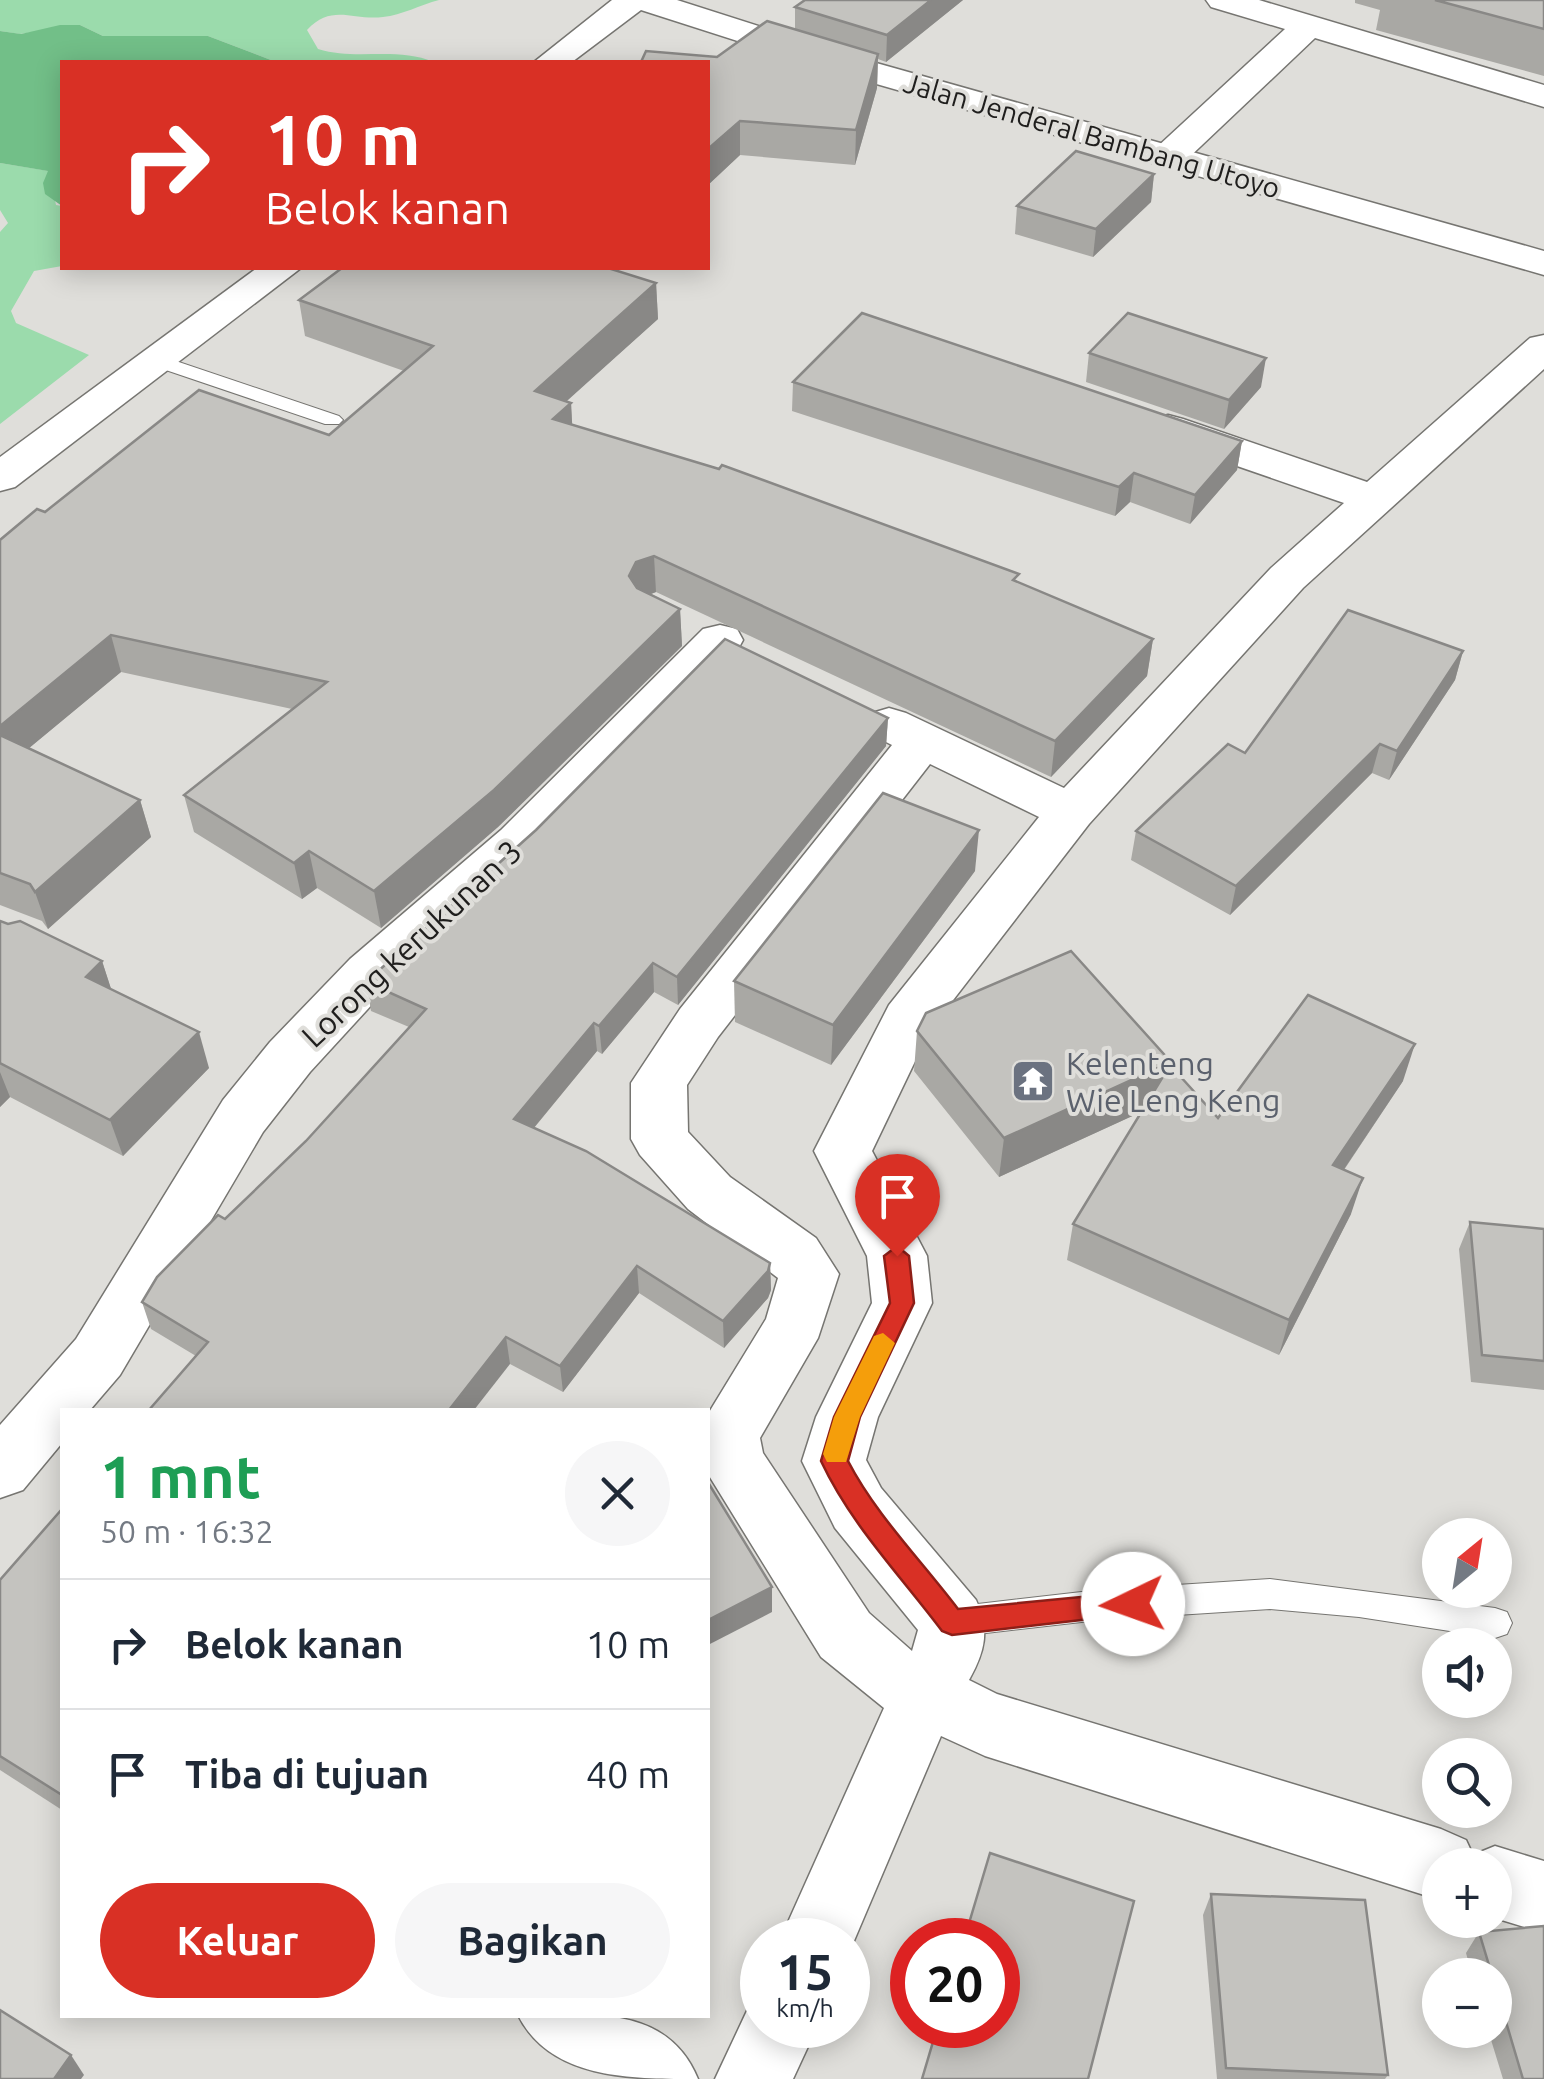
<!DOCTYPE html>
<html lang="id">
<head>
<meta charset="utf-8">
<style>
	:root { --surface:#fff; --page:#f6f6f7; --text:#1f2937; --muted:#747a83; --line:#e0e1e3; --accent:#d93025 }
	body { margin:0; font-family:Ubuntu,sans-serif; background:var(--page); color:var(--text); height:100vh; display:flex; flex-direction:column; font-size:38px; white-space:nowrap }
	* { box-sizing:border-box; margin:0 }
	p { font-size:32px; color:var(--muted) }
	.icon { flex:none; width:55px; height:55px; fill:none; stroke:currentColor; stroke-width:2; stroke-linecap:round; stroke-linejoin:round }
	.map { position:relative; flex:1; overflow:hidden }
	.side { position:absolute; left:60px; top:1408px; width:650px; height:610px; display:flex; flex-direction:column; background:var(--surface); border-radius:0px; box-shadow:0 5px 25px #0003 }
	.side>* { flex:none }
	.hud { position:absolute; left:60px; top:60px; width:650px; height:210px; border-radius:0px; box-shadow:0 5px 25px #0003; background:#d93025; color:#fff; overflow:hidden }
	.needle { width:65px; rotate:30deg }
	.controls { position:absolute; left:1422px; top:1518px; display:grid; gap:20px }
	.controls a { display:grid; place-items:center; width:90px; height:90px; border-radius:50%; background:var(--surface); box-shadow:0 5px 25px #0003; font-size:50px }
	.speed { position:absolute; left:740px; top:1918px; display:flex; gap:20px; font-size:50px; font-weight:700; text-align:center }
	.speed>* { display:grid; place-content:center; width:130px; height:130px; border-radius:50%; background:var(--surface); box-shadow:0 5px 25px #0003; line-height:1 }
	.speed small { font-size:25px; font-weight:400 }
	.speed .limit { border:15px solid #d22; background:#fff; color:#111 }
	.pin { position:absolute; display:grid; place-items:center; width:85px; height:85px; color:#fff; margin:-102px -42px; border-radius:50% 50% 50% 0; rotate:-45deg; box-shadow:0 0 10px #0007 }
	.pin .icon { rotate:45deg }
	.me { position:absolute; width:110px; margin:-55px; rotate:267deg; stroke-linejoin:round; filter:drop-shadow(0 0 8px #0008) }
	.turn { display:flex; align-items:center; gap:35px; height:210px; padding:0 40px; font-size:45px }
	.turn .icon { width:130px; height:130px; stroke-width:2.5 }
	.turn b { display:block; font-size:70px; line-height:85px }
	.round { display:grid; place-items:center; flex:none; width:105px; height:105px; border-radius:52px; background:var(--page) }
	.summary { display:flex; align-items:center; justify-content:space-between; height:170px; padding:0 40px }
	h1 { font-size:60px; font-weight:700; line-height:75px; color:#1e9e55 }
	.cta { display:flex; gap:20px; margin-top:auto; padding:20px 40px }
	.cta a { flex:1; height:115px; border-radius:60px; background:var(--accent); color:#fff; font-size:40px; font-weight:700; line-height:115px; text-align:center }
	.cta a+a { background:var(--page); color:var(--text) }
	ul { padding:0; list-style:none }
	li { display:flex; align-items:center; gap:30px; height:130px; padding:0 40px; border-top:2px solid var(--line) }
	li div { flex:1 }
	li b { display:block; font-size:38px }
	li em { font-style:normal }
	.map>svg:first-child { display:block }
	.green { fill:#9bdbac }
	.forest { fill:#72bf88 }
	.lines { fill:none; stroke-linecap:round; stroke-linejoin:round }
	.lane-casing { stroke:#767571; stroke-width:2 }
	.street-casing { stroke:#767571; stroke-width:3 }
	.secondary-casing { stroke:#767571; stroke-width:3 }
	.lane { fill:#fff; fill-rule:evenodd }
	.street { fill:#fff; fill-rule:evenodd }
	.secondary { fill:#fff; fill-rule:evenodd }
	.wall { fill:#a9a8a4 }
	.shaded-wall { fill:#898886 }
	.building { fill:#c4c3bf; stroke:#898886; stroke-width:2.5 }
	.route { fill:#d93025; stroke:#8d1f18; stroke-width:2.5 }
	.slow { fill:#f59e0b }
	.labels { text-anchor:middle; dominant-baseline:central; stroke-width:8; stroke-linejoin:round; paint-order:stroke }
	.far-street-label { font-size:28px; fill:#1f1e1d; stroke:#dfdeda }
	.street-label { font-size:32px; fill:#1f1e1d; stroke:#dfdeda }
	.worship-label { font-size:32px; fill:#5b616d; stroke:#dfdeda; text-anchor:start }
</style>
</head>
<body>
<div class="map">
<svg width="1544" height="2079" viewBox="0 0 1544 2079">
	<rect width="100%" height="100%" fill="#dfdeda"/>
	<!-- green -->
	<g class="green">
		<path d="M0,0H439C420,5 402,15 383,17C353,21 332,3 307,30L318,49C357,61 395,46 434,62H276L208,36H103L80,25L20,34L0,31Z"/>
		<polygon points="0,163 49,171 56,205 62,206 62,266 34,271 11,311 16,323 89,355 0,424 0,232 8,223 0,210"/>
	</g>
	<!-- forest -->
	<polygon class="forest" points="60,25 80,25 103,36 208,36 276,62 62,62 62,206 45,194 43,183 48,171 0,163 0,31 21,34"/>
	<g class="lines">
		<!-- lane casing -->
		<g class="lane-casing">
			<g id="lane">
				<polygon points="158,355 339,416 343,420 339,424 325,424 151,365 151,357"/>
				<polygon points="1270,1579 1495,1608 1507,1612 1512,1623 1507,1634 1495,1638 1359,1617 1270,1609 1099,1620 952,1637 940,1633 935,1622 940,1611 952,1607 1099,1590"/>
			</g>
		</g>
		<!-- street casing -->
		<g class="street-casing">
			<g id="street">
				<polygon points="1206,0 1259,0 1544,85 1544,107 1315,38 1182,164 1156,164 1151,156 1156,148 1285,29 1211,7"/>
				<path d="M1544,335V369L1303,588L1089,824L930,1030L872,1151L927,1256L932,1303L878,1417L866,1460L881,1488L976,1600C990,1631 985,1651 969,1680L997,1694L1441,1829L1466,1840L1473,1855L1495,1846L1544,1861V1933L1495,1918V1865H1440V1900L985,1756L941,1736L848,1955V1940H780L884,1708L821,1657L708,1474V1414L766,1319L778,1278L688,1209L640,1155L631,1139V1083L680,1009L892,745L872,735L865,724L872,713L889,708L906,713L1064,788L1271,568L1344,503L1153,437L1147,428L1153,419L1168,415L1183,419L1367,482L1530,338ZM930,764L1039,817L889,1005L814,1151L867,1256L872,1303L816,1417L802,1461L835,1528L918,1630L912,1651L869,1613L763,1453L760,1438L818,1338L839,1274L816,1238L730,1177L688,1132L687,1085L718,1037Z"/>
				<polygon points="720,625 737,629 743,640 737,651 537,856 388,987 310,1072 263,1132 120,1375 90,1410 62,1410 62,1443 23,1490 0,1498 0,1425 76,1339 223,1100 270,1042 350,959 501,830 703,629"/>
				<polygon points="762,1995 762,2025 818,2025 793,2079 715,2079 753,1998"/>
				<path d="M518,2015C587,2015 667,2003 698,2079C629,2079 550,2079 518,2015Z"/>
			</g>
		</g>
		<!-- secondary casing -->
		<g class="secondary-casing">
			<g id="secondary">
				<polygon points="612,0 677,0 855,57 1544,251 1544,275 831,71 641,10 572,62 534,62"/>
				<polygon points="257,268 301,268 15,487 0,491 0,457"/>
			</g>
		</g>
		<!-- lane -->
		<use href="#lane" class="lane"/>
		<!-- street -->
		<use href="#street" class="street"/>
		<!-- secondary -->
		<use href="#secondary" class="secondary"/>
	</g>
	<!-- wall -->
	<g class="wall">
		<polygon points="805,0 963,0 886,62 878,59 877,88 855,165 740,155 708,185 708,62 717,57 795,29 795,7"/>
		<polygon points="1355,0 1544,0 1544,76 1376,30 1380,10 1355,3"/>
		<polygon points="1154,174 1151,202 1093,257 1015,234 1017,206"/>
		<polygon points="342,268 615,268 613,269 656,283 658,319 566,401 571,403 572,425 1018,582 1153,639 1147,676 1051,777 656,592 651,594 680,609 682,646 498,827 381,928 317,888 302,899 194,832 184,795 292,709 121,672 29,748 140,800 151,837 48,929 42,921 0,905 0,540 45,512 329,435 404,371 305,336 299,300"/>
		<polygon points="1089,353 1261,387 1224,429 1086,382"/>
		<polygon points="793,382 1242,441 1237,470 1190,524 1130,502 1115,516 792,411"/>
		<polygon points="1463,651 1455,680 1389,780 1372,773 1230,915 1131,860 1136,831 1245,753"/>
		<polygon points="888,718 886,746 678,1005 654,992 602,1054 597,1051 534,1128 770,1263 771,1290 768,1298 724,1348 639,1293 563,1392 510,1364 196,1356 151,1329 142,1302 306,1141 409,1027 371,1011 366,982"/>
		<polygon points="975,871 831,1065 735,1022 734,981"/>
		<polygon points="0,921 102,961 111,989 209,1068 123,1156 10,1097 0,1107"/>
		<polygon points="917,1031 1171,1062 1170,1065 1218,1118 1403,1081 1344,1170 1351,1214 1279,1355 1067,1260 1073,1224 1141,1112 999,1177 914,1071"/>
		<polygon points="1470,1222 1544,1229 1544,1390 1471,1382 1459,1249"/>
		<polygon points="62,1509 62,1810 0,1770 0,1580"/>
		<polygon points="1211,1894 1388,2075 1385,2079 1217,2079 1203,1915"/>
		<polygon points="1479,1932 1544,2079 1503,2079 1488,2030 1495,2030 1495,1975 1472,1975 1466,1953"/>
	</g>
	<!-- shaded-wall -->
	<g class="shaded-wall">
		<polygon points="931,0 963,0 886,62 887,35"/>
		<polygon points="878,54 877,88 855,165 856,130"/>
		<polygon points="740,121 740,155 708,185 708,149"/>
		<polygon points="1154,174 1151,202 1093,257 1096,229"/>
		<polygon points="656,283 658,319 538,427 535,391"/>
		<polygon points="1266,358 1261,387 1224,429 1229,400"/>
		<polygon points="571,403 573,439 553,419"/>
		<polygon points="1242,441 1237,470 1190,524 1195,495"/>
		<polygon points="1134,473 1130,502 1115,516 1119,487"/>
		<polygon points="654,556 656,592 638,599 629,576 636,562"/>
		<polygon points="680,609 682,646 498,827 381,928 374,891"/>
		<polygon points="111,635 121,672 5,768 0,752 0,726"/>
		<polygon points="1153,639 1147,676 1051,777 1055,741"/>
		<polygon points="1463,651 1455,680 1389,780 1397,751"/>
		<polygon points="888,718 886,746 678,1005 677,977"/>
		<polygon points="1380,744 1372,773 1230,915 1236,886"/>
		<polygon points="140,800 151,837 48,929 35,892"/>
		<polygon points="979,830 975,871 831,1065 833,1025"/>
		<polygon points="309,851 317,888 302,899 294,863"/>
		<polygon points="102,961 114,998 86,977"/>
		<polygon points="653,963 654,992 602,1054 599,1026"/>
		<polygon points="594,1023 597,1051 518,1147 514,1119"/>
		<polygon points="199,1032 209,1068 123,1156 110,1120"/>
		<polygon points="1415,1044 1403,1081 1322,1202 1333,1165"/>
		<polygon points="1171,1062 1163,1102 999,1177 1004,1138"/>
		<polygon points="0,1072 10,1097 0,1107"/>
		<polygon points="1363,1178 1351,1214 1279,1355 1289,1320"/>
		<polygon points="770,1263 771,1290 768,1298 724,1348 723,1321"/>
		<polygon points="637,1266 639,1293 563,1392 560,1366"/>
		<polygon points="506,1337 510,1364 474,1410 449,1410"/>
		<polygon points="772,1587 772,1612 708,1645 708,1620"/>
		<polygon points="71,2055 84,2075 81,2079 54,2079"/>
	</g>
	<!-- building -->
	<g class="building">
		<polygon points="805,0 931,0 887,35 795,7"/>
		<polygon points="1435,0 1544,0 1544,29"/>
		<polygon points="767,21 878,54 856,130 740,121 708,149 708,62 641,62 646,51 717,57"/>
		<polygon points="1076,151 1154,174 1096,229 1017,206"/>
		<polygon points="342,268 608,268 656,283 535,391 571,403 553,419 719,469 722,465 1019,574 1013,580 1153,639 1055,741 654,556 636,562 629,576 637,588 680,609 494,790 374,891 309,851 294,863 184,795 327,682 111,635 0,726 0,540 37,509 45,512 199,390 329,435 433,346 299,300"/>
		<polygon points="862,313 1242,441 1195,495 1134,473 1119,487 793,382"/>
		<polygon points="1128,313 1266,358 1229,400 1089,353"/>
		<polygon points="1348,610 1463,651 1397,751 1380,744 1236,886 1136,831 1228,744 1245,753"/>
		<polygon points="725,639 888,718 677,977 653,963 599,1026 594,1023 514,1119 586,1151 770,1263 768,1271 723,1321 637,1266 560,1366 506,1337 449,1410 149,1410 208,1342 142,1302 157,1277 218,1215 225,1219 306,1141 426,1009 366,982 536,830"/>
		<polygon points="0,735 140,800 35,892 30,884 0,873"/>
		<polygon points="883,793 979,830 833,1025 734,981"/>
		<polygon points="0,921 8,924 20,921 102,961 86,977 199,1032 110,1120 0,1063"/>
		<polygon points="1071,951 1171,1062 1004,1138 917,1031 926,1013"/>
		<polygon points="1308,995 1415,1044 1333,1165 1363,1178 1289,1320 1073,1224 1170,1065 1218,1118"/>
		<polygon points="1470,1222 1544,1229 1544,1361 1482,1355"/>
		<polygon points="709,1484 772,1587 708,1620 708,1485"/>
		<polygon points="62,1509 62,1795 0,1756 0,1580"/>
		<polygon points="990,1853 1134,1901 1088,2079 922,2079 938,2025 998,2025 998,1940 964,1940"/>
		<polygon points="1211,1894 1365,1900 1388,2075 1226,2068"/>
		<polygon points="1544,1926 1544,2079 1523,2079 1495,1985 1495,1975 1492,1975 1479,1932"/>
		<polygon points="0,2010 71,2055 54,2079 0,2079"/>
	</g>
	<!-- route -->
	<path class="route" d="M897,1246L909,1256L914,1303L860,1417L848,1461C876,1515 921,1560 958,1609L1133,1592L1142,1596L1147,1604L1142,1613L952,1635L942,1631C900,1575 851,1525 821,1461L834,1417L890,1303L884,1256Z"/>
	<!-- slow -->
	<polygon class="slow" points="883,1333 895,1343 860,1417 846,1462 827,1462 823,1454 834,1417 874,1336"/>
	<!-- icons -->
	<defs>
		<g id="temple-square" transform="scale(2.25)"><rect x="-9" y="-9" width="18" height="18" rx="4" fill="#6b7280" stroke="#dfdeda"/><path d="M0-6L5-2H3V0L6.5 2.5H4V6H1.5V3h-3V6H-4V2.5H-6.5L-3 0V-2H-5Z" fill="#fff"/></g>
	</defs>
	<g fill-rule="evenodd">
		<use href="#temple-square" x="1033" y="1081"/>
	</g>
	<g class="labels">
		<!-- far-street labels -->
		<g class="far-street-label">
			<text transform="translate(1092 135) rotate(16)">Jalan Jenderal Bambang Utoyo</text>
		</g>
		<!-- street labels -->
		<g class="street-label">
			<text transform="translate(411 943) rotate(-43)">Lorong kerukunan 3</text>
		</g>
		<!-- worship labels -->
		<g class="worship-label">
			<text x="1066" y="1063">Kelenteng<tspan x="1066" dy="37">Wie Leng Keng</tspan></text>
		</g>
	</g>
</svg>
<div class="controls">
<a><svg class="needle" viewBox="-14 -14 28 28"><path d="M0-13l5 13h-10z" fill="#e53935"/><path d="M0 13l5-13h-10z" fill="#747a83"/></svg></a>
<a><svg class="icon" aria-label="sound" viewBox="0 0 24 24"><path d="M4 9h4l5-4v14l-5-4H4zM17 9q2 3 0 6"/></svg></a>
<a><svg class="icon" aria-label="search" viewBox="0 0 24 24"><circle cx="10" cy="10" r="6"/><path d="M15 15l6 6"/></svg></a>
<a>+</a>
<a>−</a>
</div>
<div class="speed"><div>15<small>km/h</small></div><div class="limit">20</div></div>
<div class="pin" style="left:897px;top:1256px;background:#d93025"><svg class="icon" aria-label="arrive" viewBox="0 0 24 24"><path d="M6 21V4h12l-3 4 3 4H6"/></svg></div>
<svg class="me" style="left:1133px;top:1604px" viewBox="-20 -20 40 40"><circle r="19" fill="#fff"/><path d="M0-13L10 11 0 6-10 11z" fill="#d93025"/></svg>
<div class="hud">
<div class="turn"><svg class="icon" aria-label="right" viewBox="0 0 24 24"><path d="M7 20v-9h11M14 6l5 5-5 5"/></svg><div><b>10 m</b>Belok kanan</div></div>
</div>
<section class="side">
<div class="summary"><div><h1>1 mnt</h1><p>50 m · 16:32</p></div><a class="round"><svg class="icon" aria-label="close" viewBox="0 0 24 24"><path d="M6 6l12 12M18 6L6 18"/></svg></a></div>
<ul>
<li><svg class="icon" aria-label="right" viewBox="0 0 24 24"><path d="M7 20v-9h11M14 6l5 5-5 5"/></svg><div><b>Belok kanan</b></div><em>10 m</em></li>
<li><svg class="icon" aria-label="arrive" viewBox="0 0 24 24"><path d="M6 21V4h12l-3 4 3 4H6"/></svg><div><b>Tiba di tujuan</b></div><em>40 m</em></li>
</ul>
<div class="cta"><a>Keluar</a><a>Bagikan</a></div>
</section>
</div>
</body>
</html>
